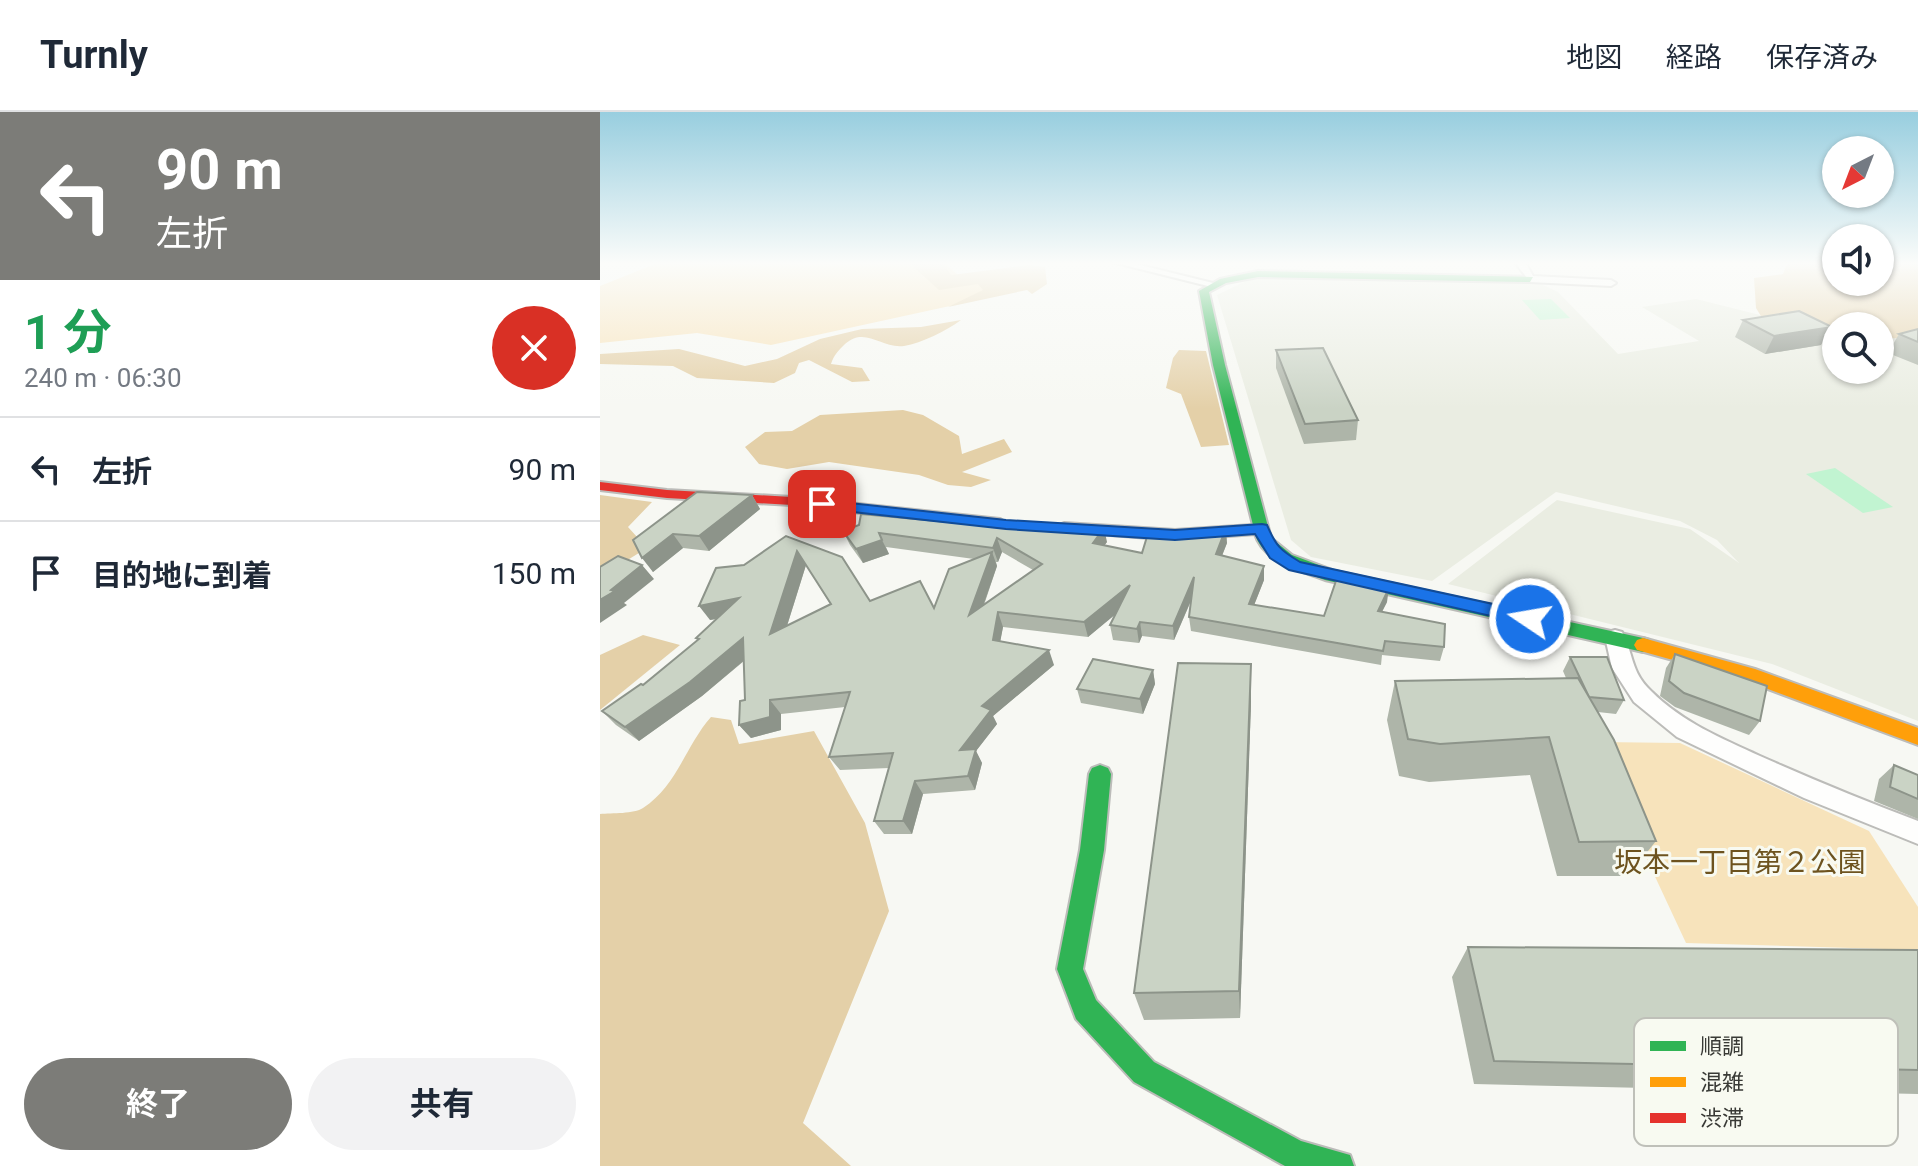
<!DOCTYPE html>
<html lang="ja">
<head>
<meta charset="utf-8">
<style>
	:root { --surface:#fff; --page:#f2f2f3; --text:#1f2937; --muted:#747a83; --line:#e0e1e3; --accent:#7c7c78 }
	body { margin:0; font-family:Roboto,"Noto Sans JP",sans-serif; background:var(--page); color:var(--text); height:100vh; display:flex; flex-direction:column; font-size:30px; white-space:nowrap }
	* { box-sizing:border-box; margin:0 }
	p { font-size:26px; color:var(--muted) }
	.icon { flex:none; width:44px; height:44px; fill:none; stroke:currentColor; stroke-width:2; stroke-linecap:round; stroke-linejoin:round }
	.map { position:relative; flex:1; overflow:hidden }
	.side { display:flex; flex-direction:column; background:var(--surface); width:600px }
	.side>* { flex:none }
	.guide { background:#7c7c78; color:#fff; overflow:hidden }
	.needle { width:52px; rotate:222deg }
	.fabs { position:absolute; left:1222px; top:24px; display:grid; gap:16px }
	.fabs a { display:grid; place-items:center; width:72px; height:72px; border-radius:50%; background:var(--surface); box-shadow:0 2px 6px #0004; font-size:40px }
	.pin { position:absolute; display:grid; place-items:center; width:68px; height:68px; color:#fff; margin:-34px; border-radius:16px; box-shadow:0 4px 12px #0006 }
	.me { position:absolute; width:88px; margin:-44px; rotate:282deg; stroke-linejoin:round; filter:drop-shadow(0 0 6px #0008) }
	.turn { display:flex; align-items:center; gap:28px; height:168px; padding:0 24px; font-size:36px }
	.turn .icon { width:104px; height:104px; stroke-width:2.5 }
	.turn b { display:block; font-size:56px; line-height:68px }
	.round { display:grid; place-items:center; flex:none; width:84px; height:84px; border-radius:42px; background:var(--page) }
	.headline { display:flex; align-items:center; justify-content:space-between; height:136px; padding:0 24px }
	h1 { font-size:48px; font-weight:700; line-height:60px; color:#1e9e55 }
	.cta { display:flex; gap:16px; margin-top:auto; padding:16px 24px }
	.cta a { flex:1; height:92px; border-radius:48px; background:var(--accent); color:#fff; font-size:32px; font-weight:700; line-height:92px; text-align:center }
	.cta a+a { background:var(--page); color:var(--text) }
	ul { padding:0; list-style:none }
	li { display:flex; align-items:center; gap:24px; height:104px; padding:0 24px; border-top:2px solid var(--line) }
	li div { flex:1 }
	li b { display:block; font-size:30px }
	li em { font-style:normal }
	header { display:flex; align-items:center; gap:48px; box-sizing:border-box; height:112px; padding:0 40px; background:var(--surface); border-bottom:2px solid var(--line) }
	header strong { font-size:38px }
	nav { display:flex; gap:44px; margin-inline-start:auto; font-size:28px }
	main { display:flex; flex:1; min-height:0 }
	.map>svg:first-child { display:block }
	.built { fill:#eaede2; fill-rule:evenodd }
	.green { fill:#f7e3bb }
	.forest { fill:#e4d0a8 }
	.water { fill:#c1f4d1 }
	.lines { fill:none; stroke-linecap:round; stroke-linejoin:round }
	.street-casing { stroke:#bcbcb9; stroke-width:4 }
	.fast-casing { stroke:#bcbcb9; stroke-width:4 }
	.slow-casing { stroke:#bcbcb9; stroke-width:4 }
	.jam-casing { stroke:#bcbcb9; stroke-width:4 }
	.street { fill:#fefefd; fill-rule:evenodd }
	.fast { fill:#30b455; fill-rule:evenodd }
	.slow { fill:#ff9f0a; fill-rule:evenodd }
	.jam { fill:#e5322d; fill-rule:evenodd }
	.wall { fill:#aeb5a9; fill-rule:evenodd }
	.shaded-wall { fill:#8d948a }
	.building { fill:#cad3c5; stroke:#8d948a; stroke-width:2; fill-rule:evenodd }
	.route { fill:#1a73e8; stroke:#114b97; stroke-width:2 }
	.labels { text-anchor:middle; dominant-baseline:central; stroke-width:6; stroke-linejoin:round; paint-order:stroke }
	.near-park-label { font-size:28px; fill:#6d531f; stroke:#f8faf1 }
	.key { fill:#f8faf1; stroke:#bfc0b9; stroke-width:2 }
	.key-label { font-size:22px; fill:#393a36 }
</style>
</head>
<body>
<header>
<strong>Turnly</strong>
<nav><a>地図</a><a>経路</a><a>保存済み</a></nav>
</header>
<main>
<section class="side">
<div class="guide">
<div class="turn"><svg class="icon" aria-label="left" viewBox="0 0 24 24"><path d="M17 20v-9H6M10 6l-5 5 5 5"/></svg><div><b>90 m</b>左折</div></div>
</div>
<div class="headline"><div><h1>1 分</h1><p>240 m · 06:30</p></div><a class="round" style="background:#d93025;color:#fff"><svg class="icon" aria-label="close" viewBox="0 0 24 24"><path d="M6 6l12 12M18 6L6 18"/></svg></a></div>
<ul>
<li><svg class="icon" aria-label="left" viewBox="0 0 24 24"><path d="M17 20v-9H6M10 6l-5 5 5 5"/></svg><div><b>左折</b></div><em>90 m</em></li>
<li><svg class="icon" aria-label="arrive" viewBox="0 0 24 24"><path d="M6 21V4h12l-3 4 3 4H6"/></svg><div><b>目的地に到着</b></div><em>150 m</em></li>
</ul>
<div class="cta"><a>終了</a><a>共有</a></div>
</section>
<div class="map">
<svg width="1318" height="1054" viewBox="0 0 1318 1054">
	<rect width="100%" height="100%" fill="#f7f8f3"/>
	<!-- built -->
	<path class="built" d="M660,166L939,171L958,180L1018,242L1099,229L1042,195L1096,187L1188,210L1318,212V609L1172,552L848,472L957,388L1090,417L1139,451L1117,428L1080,409L956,380L832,469L711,445L691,428L617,183L648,168ZM1236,214H1280V258H1236Z"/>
	<!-- green -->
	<g class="green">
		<polygon points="60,150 344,150 359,164 431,157 382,187 171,233 97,221 0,231 0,174"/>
		<polygon points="1000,630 1080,631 1269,719 1318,795 1318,838 1086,831 1030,711"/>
	</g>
	<!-- forest -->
	<g class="forest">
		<polygon points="308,150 342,150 351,163 429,153 445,155 447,172 432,182 427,178 348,195 383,178 378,172 339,178"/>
		<polygon points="1188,150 1236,150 1236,170 1280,170 1280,150 1318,150 1318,225 1280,227 1280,214 1236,214 1236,228 1230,229 1164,209 1156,196 1154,166 1183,162"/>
		<path d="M361,208C346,219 322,231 304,234C281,237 266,214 245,232C238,239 234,243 231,252L262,256L270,269L252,270L209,248L199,251L195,261L174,271L97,266L73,254L0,252V242L79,237L145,254L177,247L220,227L262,217L321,215Z"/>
		<polygon points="579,238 606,239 629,333 601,335 581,282 566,276 573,246"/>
		<polygon points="303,298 323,303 359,324 362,342 404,327 412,340 362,360 391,368 371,375 348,373 319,363 229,350 187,357 159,352 145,335 165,320 192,319 220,303"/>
		<polygon points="0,383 52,390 28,415 47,436 0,465"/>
		<polygon points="43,523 80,533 0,598 0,543"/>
		<path d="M111,605L131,608L139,632L214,619L265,711L289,799L203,1011L251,1054H0V702C12,701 34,702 43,696C77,674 86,633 111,605Z"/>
	</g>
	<!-- water -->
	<g class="water">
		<polygon points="951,187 970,206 940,208 922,188"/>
		<polygon points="1235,356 1293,395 1263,401 1206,362"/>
	</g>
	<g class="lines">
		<!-- street casing -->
		<g class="street-casing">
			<g id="street">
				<polygon points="512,150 528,150 617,172 612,175"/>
				<polygon points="915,150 925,150 933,164 1011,168 1016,171 1011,174 930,170"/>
				<path d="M1015,518L1022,520C1034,542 1030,559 1051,579C1082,610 1121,626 1160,644C1212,667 1265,689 1318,709V732L1204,686L1077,625L1034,590L1012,556L1005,525L1008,520Z"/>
			</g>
		</g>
		<!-- fast casing -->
		<g class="fast-casing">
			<g id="fast">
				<path d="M658,159L933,165L930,170L658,165L626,171L609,180L625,253L671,426L692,443L735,459L1043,526L1049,528L1052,533L1049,538L1043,540L725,468C702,459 663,450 655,422L575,428L459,419V413L464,411L575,418L653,413L613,253L599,179L620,167Z"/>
				<polygon points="500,653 508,656 511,662 504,738 483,857 496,888 554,950 701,1029 750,1043 754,1054 685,1054 534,970 476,907 457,857 480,738 489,662 492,656"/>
			</g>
		</g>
		<!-- slow casing -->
		<g class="slow-casing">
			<polygon id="slow" points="1043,526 1155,557 1318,616 1318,633 1141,567 1037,538 1034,533 1037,528"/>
		</g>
		<!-- jam casing -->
		<g class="jam-casing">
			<polygon id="jam" points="0,370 67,378 192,385 400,407 408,412 400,417 192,393 67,386 0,378"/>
		</g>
		<!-- street -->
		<use href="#street" class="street"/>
		<!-- fast -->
		<use href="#fast" class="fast"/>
		<!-- slow -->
		<use href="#slow" class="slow"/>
		<!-- jam -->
		<use href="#jam" class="jam"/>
	</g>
	<!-- wall -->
	<g class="wall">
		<polygon points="1143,208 1221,233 1165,242 1135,225"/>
		<polygon points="1318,217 1318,253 1288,241 1299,222"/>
		<polygon points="676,238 758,308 756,328 704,332 676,256"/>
		<polygon points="152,383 160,397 109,439 83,436 53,460 33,428"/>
		<path d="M243,419L507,430L504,433L542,441L627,431L622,444L664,454V468L654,493L724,504L787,490L782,500L844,535L840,549L782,543L781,553L591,519L589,505L591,489L574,528L542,524L539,531L513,528L510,513L516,501L488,525L403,515L400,529L454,553L393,604L397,612L376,639L382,651L375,678L323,682L312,722H284L274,709L289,656L240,658L229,645L245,595L181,602V618L151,626L139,613L145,588L144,549L102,584L39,629L16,613L2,599L43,573L98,528L96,526L117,507L110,508L144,453L186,424L270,489L334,496L374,447L286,435L289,442L263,451L250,433ZM402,440L433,458L384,493L397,454L396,450H398ZM206,453L230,492L187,514Z"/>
		<polygon points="1075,542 1160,609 1149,623 1075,595 1060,584 1066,556"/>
		<polygon points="970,545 1024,588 1016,602 998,600 1056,729 1028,764 957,764 930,663 829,670 799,664 787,608 795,569 966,566 963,559"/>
		<polygon points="553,558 555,572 543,602 481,591 477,577"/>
		<polygon points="651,591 640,906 544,908 534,881"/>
		<polygon points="1294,653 1318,663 1318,707 1274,689 1279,667"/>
		<polygon points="868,835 1318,838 1318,982 874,972 852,865"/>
	</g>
	<!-- shaded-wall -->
	<g class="shaded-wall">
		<polygon points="1232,215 1221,233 1165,242 1174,224"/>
		<polygon points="152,383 160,397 109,439 99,424"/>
		<polygon points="504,416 507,430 496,445 493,431"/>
		<polygon points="626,416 627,431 617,456 616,442"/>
		<polygon points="73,422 83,436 53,460 42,446"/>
		<polygon points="397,426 402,440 398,450 393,436"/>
		<polygon points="282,428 289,442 263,451 256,437"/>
		<polygon points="197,439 206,453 180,536 170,522"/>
		<polygon points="392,440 397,454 375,517 369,503"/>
		<polygon points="42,453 54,467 24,491 27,493 0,511 0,488 11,478"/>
		<polygon points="664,454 664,468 649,506 649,492"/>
		<polygon points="594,465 595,479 574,528 573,514"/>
		<polygon points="530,473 533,488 488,525 484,510"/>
		<polygon points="789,476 787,490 775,513 778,499"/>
		<polygon points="139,486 149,500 110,508 99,494"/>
		<polygon points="398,500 403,515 398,542 393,528"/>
		<polygon points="540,510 542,524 539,531 537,517"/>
		<polygon points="143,526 154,540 102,584 39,629 25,615"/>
		<polygon points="449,538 454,553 393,604 397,612 376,639 382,651 375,678 368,664 360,638 382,594"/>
		<polygon points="651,552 651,591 640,906 639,879"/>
		<polygon points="553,558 555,572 543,602 540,587"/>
		<polygon points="170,588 181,602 181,618 151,626 139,613"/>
		<polygon points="315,669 323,682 312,722 303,709"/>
	</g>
	<!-- building -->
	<g class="building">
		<polygon points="1199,199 1232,215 1174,224 1143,208"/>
		<polygon points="1318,217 1318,230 1299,222"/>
		<polygon points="723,236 758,308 705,312 676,238"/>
		<polygon points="97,380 152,383 99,424 73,422 42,446 33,428"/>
		<path d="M261,402L358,411L361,405L393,410L504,416L493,431L542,441L549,418L597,420L626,416L616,442L664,454L649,492L724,504L738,463L789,476L778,499L845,512L844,535L785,529L783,539L589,505L594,465L573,514L540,510L537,517L510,513L530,473L484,510L398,500L393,528L449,538L382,594L391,598L360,638L376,637L368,664L315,669L303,709H274L293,641L229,645L250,580L170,588V605L139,613L140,589L145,588L143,526L90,570L25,615L2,599L41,572L43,573L99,527L96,526L139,486L99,494L116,456L144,453L186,424L242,445L270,489L320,469L334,496L349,457L392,440L369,503L442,452L397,426L393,436L279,421L282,428L256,437L243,419L259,413ZM197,439L231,492L170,522Z"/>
		<polygon points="18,444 42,453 11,478 15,479 0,488 0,455"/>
		<polygon points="1075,542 1167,574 1160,609 1084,581 1069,569"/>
		<polygon points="970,545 1007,545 1024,588 989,585"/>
		<polygon points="493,547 553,558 540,587 477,577"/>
		<polygon points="578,551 651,552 639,879 534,881"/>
		<polygon points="978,566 1014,628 1056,729 979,730 949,625 840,632 808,627 795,569"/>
		<polygon points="1294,653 1318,663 1318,687 1290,675"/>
		<polygon points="868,835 1318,838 1318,958 894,949"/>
	</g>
	<!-- sky -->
	<linearGradient id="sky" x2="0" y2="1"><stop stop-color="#98cedf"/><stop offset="0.51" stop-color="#fbfcfa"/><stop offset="1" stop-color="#fbfcfa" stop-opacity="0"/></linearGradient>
	<rect width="1318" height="297" fill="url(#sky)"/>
	<!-- route -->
	<path class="route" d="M222,388L406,408L575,418L662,412L667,413C676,434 680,438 700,450L930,500L939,507L930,513L689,458L670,446L655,422L575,428L406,417L217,396L215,392Z"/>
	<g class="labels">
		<!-- near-park labels -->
		<g class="near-park-label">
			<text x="1140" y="750">坂本一丁目第２公園</text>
		</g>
	</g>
	<!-- legend -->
	<rect x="1034" y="906" width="264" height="128" rx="12" class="key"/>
	<rect x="1050" y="929" width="36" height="10" fill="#30b455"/>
	<rect x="1050" y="965" width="36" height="10" fill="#ff9f0a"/>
	<rect x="1050" y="1001" width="36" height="10" fill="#e5322d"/>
	<g class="key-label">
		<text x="1100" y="942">順調</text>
		<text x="1100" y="978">混雑</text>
		<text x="1100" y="1014">渋滞</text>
	</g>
</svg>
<div class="fabs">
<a><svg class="needle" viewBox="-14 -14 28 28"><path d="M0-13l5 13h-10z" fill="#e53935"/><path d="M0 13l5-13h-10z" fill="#747a83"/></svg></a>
<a><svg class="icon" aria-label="sound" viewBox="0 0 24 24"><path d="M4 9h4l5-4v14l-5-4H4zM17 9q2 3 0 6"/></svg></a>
<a><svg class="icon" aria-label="search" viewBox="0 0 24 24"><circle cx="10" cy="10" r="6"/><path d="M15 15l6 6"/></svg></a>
</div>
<div class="pin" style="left:222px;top:392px;background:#d93025"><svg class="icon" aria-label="arrive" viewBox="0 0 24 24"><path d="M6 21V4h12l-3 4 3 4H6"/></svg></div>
<svg class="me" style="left:930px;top:507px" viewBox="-20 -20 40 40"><circle r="17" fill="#1a73e8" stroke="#fff" stroke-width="3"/><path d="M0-11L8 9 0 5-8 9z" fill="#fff"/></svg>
</div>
</main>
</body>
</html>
